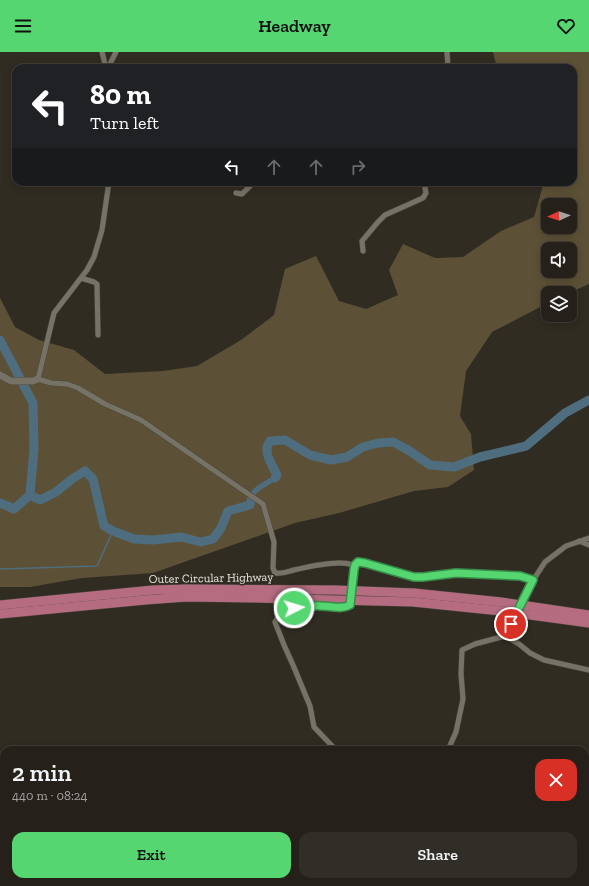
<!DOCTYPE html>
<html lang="en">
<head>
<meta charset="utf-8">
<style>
	:root { --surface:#25211a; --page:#312e27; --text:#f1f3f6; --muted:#a3a3a2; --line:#423e39; --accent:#55d671 }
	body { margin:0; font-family:"Zilla Slab",serif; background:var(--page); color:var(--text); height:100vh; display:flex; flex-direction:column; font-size:15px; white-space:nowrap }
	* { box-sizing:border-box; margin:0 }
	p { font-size:13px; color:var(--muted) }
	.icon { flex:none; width:22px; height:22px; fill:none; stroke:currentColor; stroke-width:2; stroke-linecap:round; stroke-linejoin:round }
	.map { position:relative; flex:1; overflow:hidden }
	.sheet { position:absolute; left:0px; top:694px; width:589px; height:140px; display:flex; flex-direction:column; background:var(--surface); border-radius:12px 12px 0 0; box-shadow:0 2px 10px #0003,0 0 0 1px var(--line) }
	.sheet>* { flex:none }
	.guide { position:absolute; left:12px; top:12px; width:565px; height:122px; border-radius:12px; box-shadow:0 2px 10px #0003,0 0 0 1px var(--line); background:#202124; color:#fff; overflow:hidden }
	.needle { width:26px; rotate:267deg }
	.buttons { position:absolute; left:541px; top:146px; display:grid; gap:8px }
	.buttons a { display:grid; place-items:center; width:36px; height:36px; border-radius:8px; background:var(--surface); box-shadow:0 2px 10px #0003,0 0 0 1px var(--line); font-size:20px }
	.pin { position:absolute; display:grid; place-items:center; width:34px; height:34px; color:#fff; margin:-17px; border:2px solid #fff; border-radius:50%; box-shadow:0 1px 4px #0007 }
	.me { position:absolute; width:44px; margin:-22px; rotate:85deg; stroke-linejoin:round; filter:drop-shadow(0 0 3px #0008) }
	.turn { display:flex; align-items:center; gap:14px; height:84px; padding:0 12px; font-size:18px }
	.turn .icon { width:52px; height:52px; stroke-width:2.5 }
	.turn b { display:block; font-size:28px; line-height:34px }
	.lanes { display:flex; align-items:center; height:38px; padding:0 12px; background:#0003; justify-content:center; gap:20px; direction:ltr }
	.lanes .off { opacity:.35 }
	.round { display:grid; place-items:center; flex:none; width:42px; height:42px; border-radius:12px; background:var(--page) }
	.summary { display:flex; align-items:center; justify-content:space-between; height:68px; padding:0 12px }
	h1 { font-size:24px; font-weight:600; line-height:30px }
	.cta { display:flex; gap:8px; margin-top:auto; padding:8px 12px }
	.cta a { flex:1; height:46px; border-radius:12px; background:var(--accent); color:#111; font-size:16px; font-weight:600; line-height:46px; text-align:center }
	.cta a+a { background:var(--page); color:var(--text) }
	header { display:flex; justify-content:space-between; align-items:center; height:52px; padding:0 12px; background:var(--accent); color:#111; font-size:18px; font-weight:600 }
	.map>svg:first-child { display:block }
	.green { fill:#5c5136; fill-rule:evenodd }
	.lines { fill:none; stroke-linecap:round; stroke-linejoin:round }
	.stream { stroke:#4e6d7e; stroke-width:1.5 }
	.canal { stroke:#4e6d7e; stroke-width:5.5 }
	.river { stroke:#4e6d7e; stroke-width:9 }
	.street-casing { stroke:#4b473e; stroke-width:6 }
	.secondary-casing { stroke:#4b473e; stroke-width:8 }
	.highway-casing { stroke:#4b473e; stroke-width:10 }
	.street { stroke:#777266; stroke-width:5 }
	.secondary { stroke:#777266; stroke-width:7 }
	.highway { stroke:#b56c81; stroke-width:9 }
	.street-bridge-casing { stroke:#4b473e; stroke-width:6; stroke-linecap:butt }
	.highway-bridge-casing { stroke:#4b473e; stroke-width:10; stroke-linecap:butt }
	.street-bridge { stroke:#777266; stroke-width:5 }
	.highway-bridge { stroke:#b56c81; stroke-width:9 }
	.route-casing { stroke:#378b49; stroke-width:10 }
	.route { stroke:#55d671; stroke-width:7 }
	.labels { text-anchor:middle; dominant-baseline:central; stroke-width:3; stroke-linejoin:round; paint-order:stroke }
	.street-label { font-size:12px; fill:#eae7e0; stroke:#312c22 }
</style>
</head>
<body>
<header><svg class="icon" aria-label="menu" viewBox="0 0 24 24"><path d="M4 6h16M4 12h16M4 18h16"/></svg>Headway<svg class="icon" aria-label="heart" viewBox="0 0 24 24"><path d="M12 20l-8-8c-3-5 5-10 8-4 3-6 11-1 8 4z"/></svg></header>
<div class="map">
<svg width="589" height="834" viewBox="0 0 589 834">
	<rect width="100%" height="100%" fill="#312c22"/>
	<!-- green -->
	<path class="green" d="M493,0H589V232L569,241H548V251L492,280L466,319L460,364L471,382L474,418L448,435L414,439L339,461L295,471L153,521L82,526L30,535H0V246L15,275L39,288L74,298L105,322L163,319L197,314L241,288L274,263L285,217L316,204L339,249L366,257L398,243L389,218L403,192L435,206L463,205L501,179L534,165L544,130H573V16H497ZM548,153H570V175H548ZM548,197H570V219H548Z"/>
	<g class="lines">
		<!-- stream -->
		<polyline class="stream" points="0,517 97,514 113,479"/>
		<!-- canal -->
		<polyline class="canal" points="254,440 260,435 275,426"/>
		<!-- river -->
		<g class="river">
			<polyline points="0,288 33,351 34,397 30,443 40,448 56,440 72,427 85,419 93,427 104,474 113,479 134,487 153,488 181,485 201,490 213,487 221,476 228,459 250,453 252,445"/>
			<path d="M275,426L277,423C272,412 262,400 270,389L285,388L310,403L331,408L347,405L363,395L378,391L393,390L408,398L430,413L454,415L480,405L526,394L565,361L589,348"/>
			<polyline points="0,451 14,457 30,443"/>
		</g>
		<!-- street casing -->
		<g class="street-casing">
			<g id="street">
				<polyline points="102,0 106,16"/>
				<polyline points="447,0 448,16"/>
				<polyline points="98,16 106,14"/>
				<polyline points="108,16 116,0"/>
				<path d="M109,130L102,178L94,205L87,218L54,261L38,327L51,331L67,332L78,336L105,352L141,368L263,452L274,490L273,516L275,521C282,522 287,520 294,518C307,515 340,507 352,513L354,518"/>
				<polyline points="236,141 242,142 254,130"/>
				<polyline points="363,199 362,189 378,170 385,163 423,146 426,141 424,130"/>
				<polyline points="81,226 94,230 97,232 98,283"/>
				<polyline points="579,489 589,493"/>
				<polyline points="532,530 545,510 566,494 589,486"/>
				<polyline points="505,584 519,592 530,601 544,608 589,618"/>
				<path d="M336,698L314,675L310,654L293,613L284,593L275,570L284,556C297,555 310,553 322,554C332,554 341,558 350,553L354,518L355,513L358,510L365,511L414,525H423L443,522L456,521L520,524L533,528"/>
				<polyline points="448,698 456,680 463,647 461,622 462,598 475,592 505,584 511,572"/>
				<polyline points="411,830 411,834"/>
				<polyline points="226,834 229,830"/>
			</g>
		</g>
		<!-- secondary casing -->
		<g class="secondary-casing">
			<polyline id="secondary" points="0,323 11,329 33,329 38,327"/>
		</g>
		<!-- highway casing -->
		<g class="highway-casing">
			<g id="highway">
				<polyline points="414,541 501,550 589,563"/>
				<polyline points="413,550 501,559 589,571"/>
			</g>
		</g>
		<!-- street -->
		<use href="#street" class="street"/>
		<!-- secondary -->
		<use href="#secondary" class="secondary"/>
		<!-- highway -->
		<use href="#highway" class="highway"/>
		<!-- street-bridge casing -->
		<g class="street-bridge-casing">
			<polyline id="street-bridge" points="511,572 531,532"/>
		</g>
		<!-- highway-bridge casing -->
		<g class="highway-bridge-casing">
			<g id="highway-bridge">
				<polyline points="0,553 153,538 185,537 335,538 414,541"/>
				<polyline points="0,562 145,548 186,545 256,546 413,550"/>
			</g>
		</g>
		<!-- street-bridge -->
		<use href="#street-bridge" class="street-bridge"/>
		<!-- highway-bridge -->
		<use href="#highway-bridge" class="highway-bridge"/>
	</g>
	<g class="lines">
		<!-- route casing -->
		<g class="route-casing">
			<path id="route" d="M294,556C303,555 313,553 322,554C332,554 341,558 350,553L354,518L355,513L358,510L365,511L414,525H423L456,521L520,524L533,528L511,572"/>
		</g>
		<!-- route -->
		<use href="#route" class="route"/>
	</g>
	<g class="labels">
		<!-- street labels -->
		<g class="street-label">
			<text transform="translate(211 526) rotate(-1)">Outer Circular Highway</text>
		</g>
	</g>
</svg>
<div class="buttons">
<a><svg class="needle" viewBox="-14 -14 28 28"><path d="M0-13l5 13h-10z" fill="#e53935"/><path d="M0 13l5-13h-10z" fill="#a3a3a2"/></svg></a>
<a><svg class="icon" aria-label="sound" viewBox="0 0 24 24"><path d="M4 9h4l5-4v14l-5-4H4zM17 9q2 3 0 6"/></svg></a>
<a><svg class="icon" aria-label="layers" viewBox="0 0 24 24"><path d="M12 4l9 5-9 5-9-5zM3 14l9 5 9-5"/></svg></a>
</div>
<div class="pin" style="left:511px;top:572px;background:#d93025"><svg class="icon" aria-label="arrive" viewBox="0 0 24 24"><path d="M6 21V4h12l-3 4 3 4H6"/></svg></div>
<svg class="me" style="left:294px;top:556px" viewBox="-20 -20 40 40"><circle r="17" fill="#55d671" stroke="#fff" stroke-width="3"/><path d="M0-11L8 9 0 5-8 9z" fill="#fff"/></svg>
<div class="guide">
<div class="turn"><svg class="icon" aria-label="left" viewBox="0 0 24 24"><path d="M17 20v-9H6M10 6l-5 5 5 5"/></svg><div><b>80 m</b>Turn left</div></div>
<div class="lanes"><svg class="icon" aria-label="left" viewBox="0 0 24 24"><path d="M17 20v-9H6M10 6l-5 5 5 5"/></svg><svg class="icon off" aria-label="ahead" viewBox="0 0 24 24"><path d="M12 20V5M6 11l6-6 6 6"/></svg><svg class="icon off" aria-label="ahead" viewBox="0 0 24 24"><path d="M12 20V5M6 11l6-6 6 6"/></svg><svg class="icon off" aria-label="right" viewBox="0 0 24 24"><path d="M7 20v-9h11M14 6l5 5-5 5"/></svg></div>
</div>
<section class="sheet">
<div class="summary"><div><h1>2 min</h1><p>440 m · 08:24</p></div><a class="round" style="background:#d93025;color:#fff"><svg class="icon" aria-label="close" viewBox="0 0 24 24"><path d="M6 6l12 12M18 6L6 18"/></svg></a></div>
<div class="cta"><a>Exit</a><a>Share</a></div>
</section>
</div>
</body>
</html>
